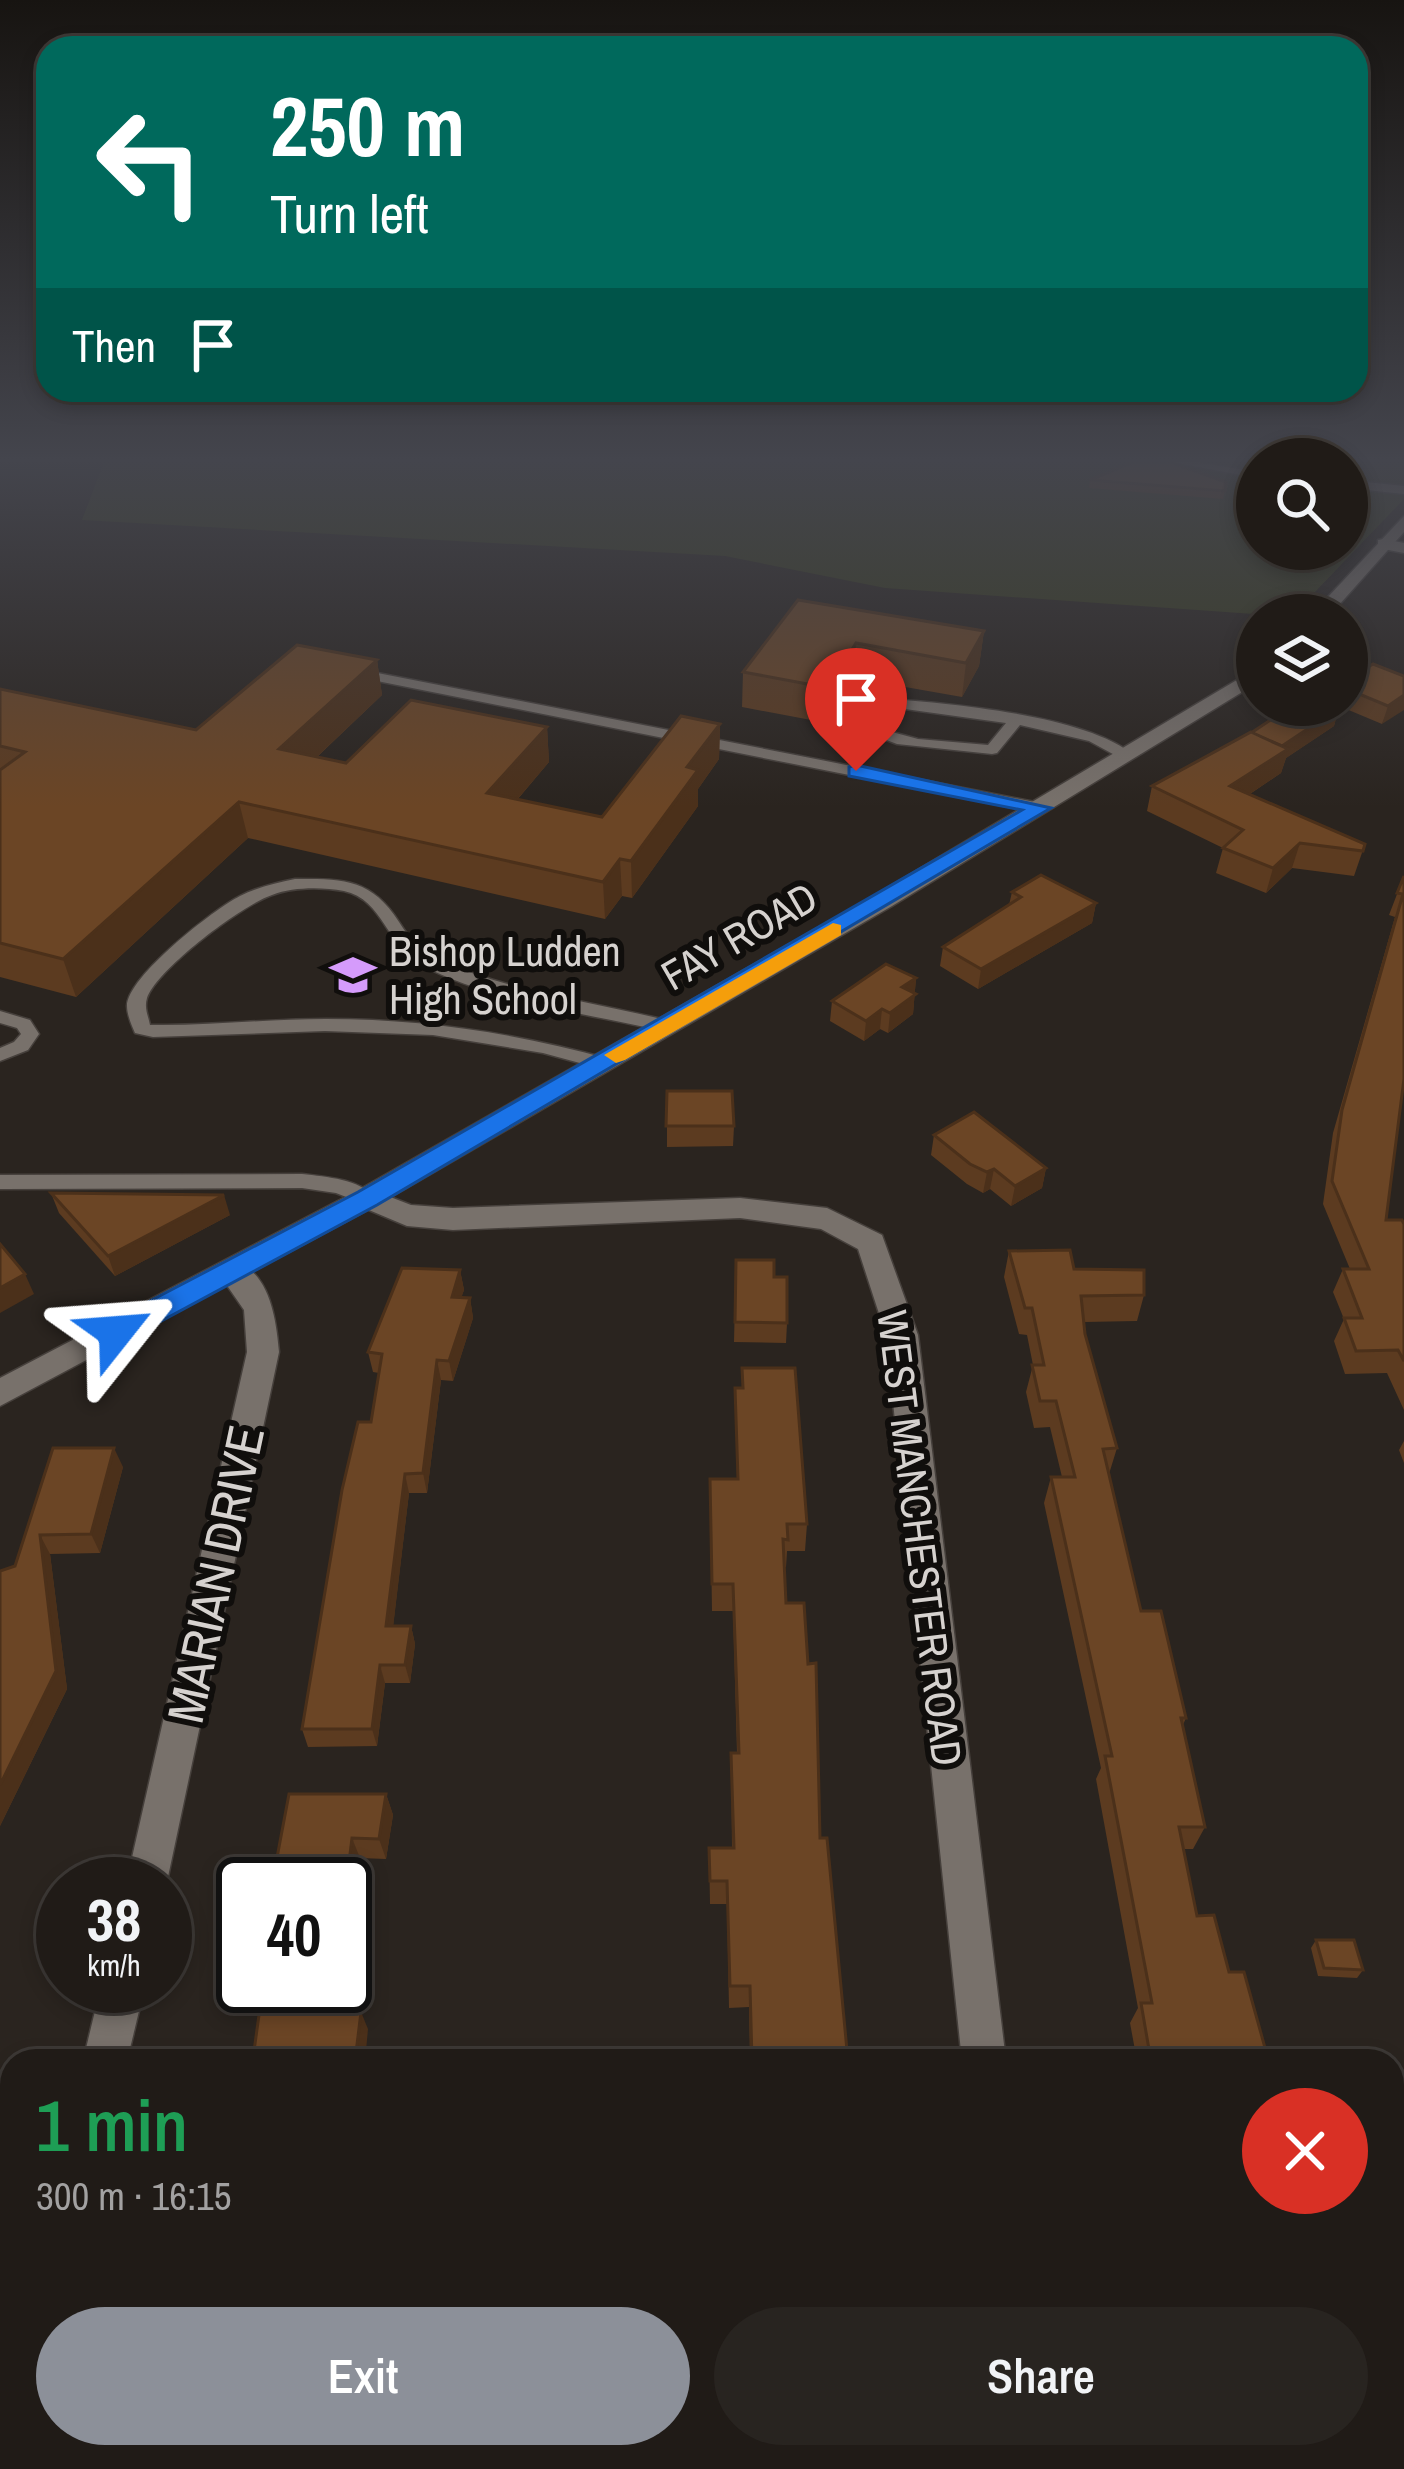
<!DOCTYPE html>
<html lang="en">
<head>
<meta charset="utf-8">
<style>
	:root { --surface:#201b17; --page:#282420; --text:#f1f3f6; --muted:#a2a1a1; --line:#3d3936; --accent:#8c9099 }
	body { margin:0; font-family:"Archivo Narrow",sans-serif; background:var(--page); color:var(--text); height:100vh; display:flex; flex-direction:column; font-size:45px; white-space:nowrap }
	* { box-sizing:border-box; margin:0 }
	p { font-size:39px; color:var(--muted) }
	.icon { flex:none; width:66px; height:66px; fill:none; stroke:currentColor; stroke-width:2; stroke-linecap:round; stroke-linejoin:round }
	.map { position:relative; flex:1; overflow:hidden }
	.details { position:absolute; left:0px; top:2049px; width:1404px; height:420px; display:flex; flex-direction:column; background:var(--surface); border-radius:36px 36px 0 0; box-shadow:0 6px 18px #0003,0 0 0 3px var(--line) }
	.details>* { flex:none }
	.hud { position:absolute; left:36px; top:36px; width:1332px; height:366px; border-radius:36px; box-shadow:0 6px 18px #0003,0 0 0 3px var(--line); background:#00695c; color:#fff; overflow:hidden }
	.controls { position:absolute; left:1236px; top:438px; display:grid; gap:24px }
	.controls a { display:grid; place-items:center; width:132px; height:132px; border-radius:50%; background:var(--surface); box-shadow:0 6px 18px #0003,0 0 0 3px var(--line); font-size:60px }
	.speed { position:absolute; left:36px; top:1857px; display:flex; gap:24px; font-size:60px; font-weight:700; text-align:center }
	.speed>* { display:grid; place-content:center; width:156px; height:156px; border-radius:50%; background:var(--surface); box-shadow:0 6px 18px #0003,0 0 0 3px var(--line); line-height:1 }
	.speed small { font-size:30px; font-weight:400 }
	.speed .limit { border:6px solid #111; border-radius:18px; background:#fff; color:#111 }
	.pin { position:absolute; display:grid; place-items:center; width:102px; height:102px; color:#fff; margin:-123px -51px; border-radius:50% 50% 50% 0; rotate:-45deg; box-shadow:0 0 12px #0007 }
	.pin .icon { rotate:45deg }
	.me { position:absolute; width:132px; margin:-66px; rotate:62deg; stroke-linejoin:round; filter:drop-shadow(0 0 9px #0008) }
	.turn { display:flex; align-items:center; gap:42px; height:252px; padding:0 36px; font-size:54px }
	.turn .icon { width:156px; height:156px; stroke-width:2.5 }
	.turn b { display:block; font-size:84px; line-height:102px }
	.then { display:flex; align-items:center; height:114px; padding:0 36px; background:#0003; gap:24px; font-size:45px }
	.round { display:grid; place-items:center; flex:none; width:126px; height:126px; border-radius:63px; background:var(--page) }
	.summary { display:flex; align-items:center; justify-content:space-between; height:204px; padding:0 36px }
	h1 { font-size:72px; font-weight:600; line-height:90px; color:#1e9e55 }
	.action { display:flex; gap:24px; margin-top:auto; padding:24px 36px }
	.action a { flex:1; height:138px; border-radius:72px; background:var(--accent); color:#fff; font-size:48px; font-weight:600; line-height:138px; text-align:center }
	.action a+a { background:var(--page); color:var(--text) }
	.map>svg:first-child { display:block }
	.green { fill:#383b1f }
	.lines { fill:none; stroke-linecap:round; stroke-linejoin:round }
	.service-casing { stroke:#46403c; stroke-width:3 }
	.minor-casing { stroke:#46403c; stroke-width:3 }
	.tertiary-casing { stroke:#46403c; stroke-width:3 }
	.service { fill:#78716b; fill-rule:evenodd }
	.minor { fill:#78716b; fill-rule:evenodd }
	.tertiary { fill:#78716b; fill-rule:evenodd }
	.wall { fill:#5c3b20 }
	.shaded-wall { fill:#4b301a }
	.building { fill:#6b4525; stroke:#4b301a; stroke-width:3 }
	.route { fill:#1a73e8; stroke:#114b97; stroke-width:3 }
	.slow { fill:#f59e0b }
	.labels { text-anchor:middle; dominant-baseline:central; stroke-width:12; stroke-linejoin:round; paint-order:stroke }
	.street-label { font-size:42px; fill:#d6d2cf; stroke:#100e0c }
	.poi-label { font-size:42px; fill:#d6d2cf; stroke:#100e0c; text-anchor:start }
	.near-street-label { font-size:51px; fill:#d6d2cf; stroke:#100e0c }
</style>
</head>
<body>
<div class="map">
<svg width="1404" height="2469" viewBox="0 0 1404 2469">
	<rect width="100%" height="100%" fill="#2a241f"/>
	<!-- green -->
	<polygon class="green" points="104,462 1257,462 1257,549 1347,549 1347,462 1404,462 1404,499 1293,615 1268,615 885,588 725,556 82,520"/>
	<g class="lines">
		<!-- service casing -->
		<g class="service-casing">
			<g id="service">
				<polygon points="1172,462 1196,462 1257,472 1257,478"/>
				<polygon points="1347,480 1404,486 1404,494 1347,488"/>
				<polygon points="352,668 1040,803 1048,808 1040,813 347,675 345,672"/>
				<path d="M878,698C944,703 1085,714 1135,756L1122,759L1089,741L1020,725L997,753L992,754L897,744L844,724L842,721L856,700ZM865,707L905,709L1006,723L988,745L918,739L866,725L857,720Z"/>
				<path d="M295,879C343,879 371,878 399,922C410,939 420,952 439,960C513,993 595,1002 674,1022L676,1026L667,1032C586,1013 495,1003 421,965C388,948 383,899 344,891C321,887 293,887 272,895C242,905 157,969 147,998C144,1008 148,1015 150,1025C208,1026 267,1019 326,1019C423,1019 515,1033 609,1059L611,1063L602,1069L543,1053L433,1035L325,1031L153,1037L135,1033C132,1026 127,1015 127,1006C127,977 214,909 240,896C258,887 276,883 295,879Z"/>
				<polygon points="0,1011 30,1020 39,1034 28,1050 0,1061 0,1048 14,1042 21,1034 17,1028 0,1023"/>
				<path d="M302,1174C328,1177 358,1179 377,1198L367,1205L336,1193L302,1188L0,1189V1175Z"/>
			</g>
		</g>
		<!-- minor casing -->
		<g class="minor-casing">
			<g id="minor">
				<polygon points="1384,539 1404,543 1404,553 1378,548 1378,540"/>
				<polygon points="367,1188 411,1205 453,1208 740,1198 827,1208 882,1235 918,1335 1006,2061 962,2061 886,1335 858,1249 821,1229 740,1218 453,1230 407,1226 357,1205 352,1198 357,1191"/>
				<path d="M232,1260C270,1271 276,1319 279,1352L165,1891V1884H126L247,1352L244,1310L217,1271L221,1263Z"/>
				<polygon points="101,1986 145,1986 127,2061 83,2061"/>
				<polygon points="12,2430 12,2457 38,2457 35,2469 0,2469 0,2435"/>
				<polygon points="1005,2457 1057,2457 1058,2469 1006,2469"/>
			</g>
		</g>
		<!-- tertiary casing -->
		<g class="tertiary-casing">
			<g id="tertiary">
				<polygon points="1404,516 1404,532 1330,615 1311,615"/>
				<polygon points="1257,668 1257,683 892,906 377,1205 0,1406 0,1378 357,1191 874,896"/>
			</g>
		</g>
		<!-- service -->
		<use href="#service" class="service"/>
		<!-- minor -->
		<use href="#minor" class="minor"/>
		<!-- tertiary -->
		<use href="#tertiary" class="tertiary"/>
	</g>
	<!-- wall -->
	<g class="wall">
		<polygon points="1090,480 1225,491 1223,499 1089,488"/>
		<polygon points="798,600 984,631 979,666 962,697 854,678 843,694 830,692 811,720 742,707 743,672"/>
		<polygon points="377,660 382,695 317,757 346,763 547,727 549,762 517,800 602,817 720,724 719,759 698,789 698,806 632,898 622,896 605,919 248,838 76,997 0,977 0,689 196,730"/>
		<polygon points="1404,676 1382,724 1339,706 1334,726 1286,758 1281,773 1250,794 1365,844 1354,876 1292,868 1266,893 1216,873 1223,848 1147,811 1152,786 1251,733 1293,705 1347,705 1347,680"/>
		<polygon points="1404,876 1386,1220 1404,1224 1404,1410 1387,1373 1345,1374 1334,1341 1344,1319 1333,1292 1343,1269 1350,1269 1323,1204 1333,1133 1395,917 1389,915"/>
		<polygon points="1012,892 1096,903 1092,923 978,989 940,966 943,947 1009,905"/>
		<polygon points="916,978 913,1014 888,1033 880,1029 864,1041 830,1021 832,1001"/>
		<polygon points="667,1091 734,1126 733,1146 667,1147"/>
		<polygon points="934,1135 1046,1168 1042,1188 1011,1206 990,1189 983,1193 967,1184 931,1155"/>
		<polygon points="51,1193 230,1215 115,1276 59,1213"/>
		<polygon points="1009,1251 1074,1269 1144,1295 1137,1321 1084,1322 1085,1334 1117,1448 1109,1474 1141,1611 1186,1718 1182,1727 1205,1827 1193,1849 1183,1849 1197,1916 1229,1972 1267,2055 1263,2061 1137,2061 1130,2023 1138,2008 1096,1779 1101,1768 1044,1503 1051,1477 1062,1477 1050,1427 1034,1428 1026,1392 1033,1365 1027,1335 1019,1334 1004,1277"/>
		<polygon points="736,1260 774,1277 787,1323 786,1343 734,1342"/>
		<polygon points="460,1270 464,1290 461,1297 470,1298 473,1318 453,1381 441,1380 427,1493 409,1493 393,1626 411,1626 415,1644 410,1683 385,1683 377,1746 308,1747 302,1729 371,1422 379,1373 373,1372 368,1352"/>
		<polygon points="742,1368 807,1524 805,1551 787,1551 786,1567 784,1567 786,1603 820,1838 848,2061 750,2061 749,2007 729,2008 727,1904 710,1904 709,1848 732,1848 731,1753 737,1753 733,1611 712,1611 710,1479 737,1479 735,1388 742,1388"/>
		<polygon points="1404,1441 1404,1463 1399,1450"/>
		<polygon points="53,1448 123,1467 100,1553 50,1554 67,1689 0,1826 15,1566"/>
		<polygon points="386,1794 393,1815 386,1859 360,1858 272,1884"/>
		<polygon points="1316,1940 1363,1970 1357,1978 1318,1976 1311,1948"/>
		<polygon points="1218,2457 1331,2457 1333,2469 1232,2469 1231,2464 1219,2463"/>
	</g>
	<!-- shaded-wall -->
	<g class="shaded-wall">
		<polygon points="984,631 979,666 962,697 966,663"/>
		<polygon points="856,643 854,678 843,694 846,659"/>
		<polygon points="832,657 830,692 811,720 813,685"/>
		<polygon points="377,660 382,695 287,785 279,749"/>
		<polygon points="1404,695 1404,710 1382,724 1388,706"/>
		<polygon points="1339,708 1334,726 1286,758 1281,773 1224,811 1230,786 1276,749"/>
		<polygon points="720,724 719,759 698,789 698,806 632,898 631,861 687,767"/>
		<polygon points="547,727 549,762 491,830 487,793"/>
		<polygon points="239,802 248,838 76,997 63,959"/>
		<polygon points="1300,843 1292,868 1266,893 1273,868"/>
		<polygon points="620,859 622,896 605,919 603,882"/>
		<polygon points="1096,903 1092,923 978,989 981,969"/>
		<polygon points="916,978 913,1014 888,1033 890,1013 902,987"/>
		<polygon points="882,1009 880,1029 864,1041 866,1021"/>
		<polygon points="1046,1168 1042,1188 1011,1206 1015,1186"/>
		<polygon points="994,1169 990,1189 983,1193 987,1172"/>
		<polygon points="224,1195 230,1215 115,1276 108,1256"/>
		<polygon points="460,1270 464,1290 455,1317 452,1297"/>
		<polygon points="25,1274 34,1294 0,1313 0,1288"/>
		<polygon points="470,1298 473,1318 453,1381 449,1361"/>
		<polygon points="437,1360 441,1380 427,1493 423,1473"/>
		<polygon points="114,1448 123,1467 100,1553 91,1534"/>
		<polygon points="405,1474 409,1493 391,1645 386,1626"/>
		<polygon points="40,1535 50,1554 67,1689 0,1826 0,1785"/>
		<polygon points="411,1626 415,1644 410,1683 405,1665"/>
		<polygon points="380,1665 385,1683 377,1746 372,1729"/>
		<polygon points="386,1794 393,1815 386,1859 379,1839"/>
		<polygon points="352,1838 360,1858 345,1974 345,1895"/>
		<polygon points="333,1986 344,1986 338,2029 330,2012"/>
		<polygon points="361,2012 368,2029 365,2061 355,2061"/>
		<polygon points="265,2457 280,2457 279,2469 263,2469"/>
	</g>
	<!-- building -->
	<g class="building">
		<polygon points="1133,462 1170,462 1226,482 1225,491 1090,480"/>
		<polygon points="798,600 984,631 966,663 856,643 846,659 832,657 813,685 743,672"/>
		<polygon points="297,645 377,660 279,749 346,763 411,700 547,727 487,793 602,817 681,716 720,724 687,767 698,770 631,861 620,859 603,882 239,802 63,959 0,943 0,770 25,752 0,746 0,689 196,730"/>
		<polygon points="1373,664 1404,676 1404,695 1388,706 1347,689 1347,680"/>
		<polygon points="1293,705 1338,705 1339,708 1282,746 1251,733"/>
		<polygon points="1251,732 1288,749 1230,786 1365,844 1363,851 1300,843 1273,868 1223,848 1243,830 1152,786"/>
		<polygon points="1041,875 1096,903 981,969 943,947 1021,897 1012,892"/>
		<polygon points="1404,876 1404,1079 1386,1220 1402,1220 1404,1224 1404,1361 1398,1350 1356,1351 1344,1318 1362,1318 1343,1269 1369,1269 1332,1181 1342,1110 1403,894 1397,893"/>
		<polygon points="886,964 916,978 902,987 916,994 890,1013 882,1009 866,1021 832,1001"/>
		<polygon points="667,1091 732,1091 734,1126 666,1126"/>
		<polygon points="974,1112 1046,1168 1015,1186 994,1169 987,1172 970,1164 934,1135"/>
		<polygon points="51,1193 224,1195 108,1256"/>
		<polygon points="0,1244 25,1274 0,1288"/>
		<polygon points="1070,1250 1074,1269 1144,1270 1144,1295 1081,1296 1085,1334 1117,1448 1103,1449 1141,1611 1161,1611 1186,1718 1181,1718 1205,1827 1179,1827 1197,1916 1214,1915 1229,1972 1244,1972 1267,2055 1249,2056 1250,2061 1151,2061 1141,2003 1152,2003 1105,1756 1112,1756 1051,1477 1075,1477 1056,1401 1040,1401 1032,1365 1044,1365 1032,1308 1025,1308 1009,1251"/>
		<polygon points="736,1260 774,1260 774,1277 787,1277 787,1323 735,1322"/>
		<polygon points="402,1268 460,1270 452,1297 470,1298 449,1361 437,1360 423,1473 405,1474 386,1626 411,1626 405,1665 380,1665 372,1729 302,1729 342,1490 358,1422 371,1422 382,1354 368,1352"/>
		<polygon points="742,1368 795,1368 807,1524 787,1524 788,1540 783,1539 786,1603 804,1603 808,1664 816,1663 820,1838 827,1838 848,2061 752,2061 750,1986 730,1986 727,1881 710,1881 709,1848 734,1848 731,1753 739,1753 733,1584 712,1584 710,1479 738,1479 735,1388 743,1388"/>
		<polygon points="53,1448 114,1448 91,1534 40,1535 56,1671 0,1785 0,1571 15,1566"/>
		<polygon points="289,1794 386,1794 379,1839 352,1838 345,1895 345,1884 272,1884"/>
		<polygon points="1316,1940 1354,1940 1363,1970 1324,1968"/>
		<polygon points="263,1986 333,1986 330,2012 361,2012 355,2061 261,2061 263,2051 254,2051"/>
		<polygon points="176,2457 265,2457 263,2469 174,2469"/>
		<polygon points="768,2457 870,2457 871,2469 768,2469"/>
		<polygon points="1247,2457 1331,2457 1333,2469 1250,2469"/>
	</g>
	<!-- sky -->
	<linearGradient id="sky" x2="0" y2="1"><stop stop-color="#171411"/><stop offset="0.57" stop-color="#44454d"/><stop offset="1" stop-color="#44454d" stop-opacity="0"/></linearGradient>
	<rect width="1404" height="807" fill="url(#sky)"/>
	<!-- route -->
	<polygon class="route" points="856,765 1051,808 377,1205 126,1340 106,1340 102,1332 106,1324 358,1192 1022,810 849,776 849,767"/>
	<!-- slow -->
	<polygon class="slow" points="833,923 841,925 841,935 625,1060 616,1063 604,1055"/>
	<!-- icons -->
	<defs>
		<g id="school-bare" transform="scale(3.6)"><path d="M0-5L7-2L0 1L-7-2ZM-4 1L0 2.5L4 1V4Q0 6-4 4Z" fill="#d59bfb" stroke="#100e0c" stroke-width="2.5" paint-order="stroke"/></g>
	</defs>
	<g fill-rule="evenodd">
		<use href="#school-bare" x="353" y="975"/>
	</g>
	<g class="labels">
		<!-- street labels -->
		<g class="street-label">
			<text transform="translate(739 936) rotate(-30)">FAY ROAD</text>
			<text transform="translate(920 1538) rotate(83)">WEST MANCHESTER ROAD</text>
		</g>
		<!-- poi labels -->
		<g class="poi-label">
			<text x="389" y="951">Bishop Ludden<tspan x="389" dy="48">High School</tspan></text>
		</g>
		<!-- near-street labels -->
		<g class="near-street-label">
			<text transform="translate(215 1574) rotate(-78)">MARIAN DRIVE</text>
		</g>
	</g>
</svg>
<div class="controls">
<a><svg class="icon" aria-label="search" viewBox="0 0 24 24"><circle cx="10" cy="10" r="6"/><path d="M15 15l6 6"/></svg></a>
<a><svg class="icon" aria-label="layers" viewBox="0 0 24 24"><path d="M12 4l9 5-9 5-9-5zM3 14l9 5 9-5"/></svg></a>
</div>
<div class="speed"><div>38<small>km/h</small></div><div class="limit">40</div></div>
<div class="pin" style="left:856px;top:771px;background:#d93025"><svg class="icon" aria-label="arrive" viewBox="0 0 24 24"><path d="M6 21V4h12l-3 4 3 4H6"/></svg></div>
<svg class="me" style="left:116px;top:1332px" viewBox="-20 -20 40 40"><path d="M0-17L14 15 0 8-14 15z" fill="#1a73e8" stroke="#fff" stroke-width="4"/></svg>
<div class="hud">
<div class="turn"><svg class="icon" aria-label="left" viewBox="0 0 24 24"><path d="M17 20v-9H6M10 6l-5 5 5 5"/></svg><div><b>250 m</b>Turn left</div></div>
<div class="then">Then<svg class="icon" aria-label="arrive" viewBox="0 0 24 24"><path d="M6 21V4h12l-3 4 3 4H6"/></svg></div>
</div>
<section class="details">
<div class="summary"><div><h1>1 min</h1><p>300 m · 16:15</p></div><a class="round" style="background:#d93025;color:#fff"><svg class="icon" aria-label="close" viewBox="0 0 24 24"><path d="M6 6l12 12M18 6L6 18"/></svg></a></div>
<div class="action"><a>Exit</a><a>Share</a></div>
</section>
</div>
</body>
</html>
